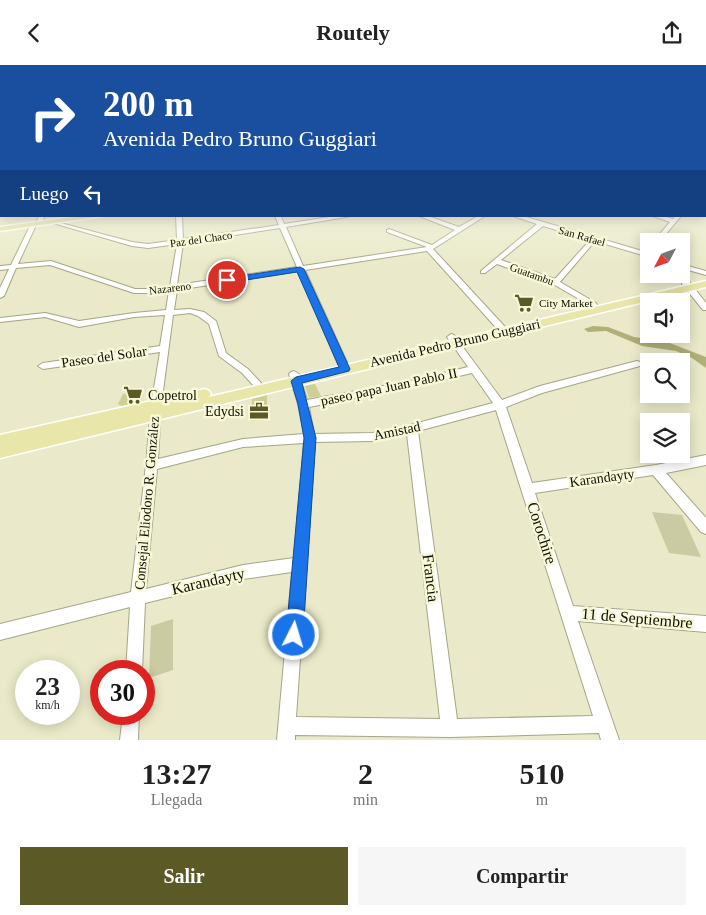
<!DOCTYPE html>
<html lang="es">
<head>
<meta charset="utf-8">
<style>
	:root { --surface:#fff; --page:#f6f6f6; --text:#222; --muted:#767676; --accent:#5b5a26 }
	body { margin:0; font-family:"Times New Roman",serif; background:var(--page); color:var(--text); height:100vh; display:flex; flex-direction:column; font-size:19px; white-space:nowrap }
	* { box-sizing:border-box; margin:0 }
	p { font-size:16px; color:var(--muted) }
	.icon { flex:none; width:28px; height:28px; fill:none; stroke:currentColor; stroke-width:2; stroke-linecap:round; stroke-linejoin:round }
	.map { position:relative; height:675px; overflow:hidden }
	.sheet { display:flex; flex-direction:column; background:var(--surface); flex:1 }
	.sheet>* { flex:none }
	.top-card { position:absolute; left:0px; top:0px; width:706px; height:152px; box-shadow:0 2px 12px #0003; background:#1a4fa0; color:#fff; overflow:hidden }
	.needle { width:32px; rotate:229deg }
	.fabs { position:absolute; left:640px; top:168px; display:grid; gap:10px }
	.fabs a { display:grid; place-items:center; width:50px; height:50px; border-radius:0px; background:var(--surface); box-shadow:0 2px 12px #0003; font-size:25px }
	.speed { position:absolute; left:15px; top:595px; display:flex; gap:10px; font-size:25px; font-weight:700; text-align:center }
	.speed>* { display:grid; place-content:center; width:65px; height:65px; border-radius:50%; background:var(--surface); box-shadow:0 2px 12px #0003; line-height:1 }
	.speed small { font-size:12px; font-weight:400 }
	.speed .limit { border:8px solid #d22; background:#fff; color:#111 }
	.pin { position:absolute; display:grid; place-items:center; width:42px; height:42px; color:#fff; margin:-21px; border:2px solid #fff; border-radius:50%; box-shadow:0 1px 5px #0007 }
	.me { position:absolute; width:55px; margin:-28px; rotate:5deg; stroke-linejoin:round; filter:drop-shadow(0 0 4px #0008) }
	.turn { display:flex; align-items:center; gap:18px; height:105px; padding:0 20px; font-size:22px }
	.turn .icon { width:65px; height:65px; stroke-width:2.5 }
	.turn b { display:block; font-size:35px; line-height:42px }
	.then { display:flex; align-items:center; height:48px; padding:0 20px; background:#0003; gap:10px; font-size:19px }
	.eta { display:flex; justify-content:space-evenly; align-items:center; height:85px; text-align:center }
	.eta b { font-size:30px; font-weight:800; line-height:35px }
	.primary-button { display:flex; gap:10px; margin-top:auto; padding:10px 20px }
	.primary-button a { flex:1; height:58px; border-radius:0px; background:var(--accent); color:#fff; font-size:20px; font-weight:800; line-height:58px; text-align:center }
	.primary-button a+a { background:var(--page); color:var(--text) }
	header { display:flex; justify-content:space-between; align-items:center; height:65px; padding:0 20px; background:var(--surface); font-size:22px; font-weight:800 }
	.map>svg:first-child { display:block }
	.green { fill:#cacaa3 }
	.water { fill:#b1b078 }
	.building { fill:#cece95 }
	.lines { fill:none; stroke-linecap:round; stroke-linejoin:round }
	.minor-casing { stroke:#a5a587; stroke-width:2 }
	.major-casing { stroke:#fff; stroke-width:3 }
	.minor { fill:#fff; fill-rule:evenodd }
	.major { fill:#e8e6a9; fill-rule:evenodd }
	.route { fill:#1a73e8; stroke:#114b97 }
	.labels { text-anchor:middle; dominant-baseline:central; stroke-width:5; stroke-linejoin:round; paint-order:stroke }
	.far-street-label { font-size:11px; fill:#0f0e05; stroke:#f7f8d7 }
	.far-poi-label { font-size:11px; fill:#0f0e05; stroke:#f7f8d7; text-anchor:start }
	.street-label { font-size:14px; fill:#0f0e05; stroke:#f7f8d7 }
	.poi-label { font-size:14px; fill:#0f0e05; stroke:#f7f8d7; text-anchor:start }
	.near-street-label { font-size:16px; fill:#0f0e05; stroke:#f7f8d7 }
</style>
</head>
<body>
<header><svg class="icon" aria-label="back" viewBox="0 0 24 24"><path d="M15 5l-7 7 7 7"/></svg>Routely<svg class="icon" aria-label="share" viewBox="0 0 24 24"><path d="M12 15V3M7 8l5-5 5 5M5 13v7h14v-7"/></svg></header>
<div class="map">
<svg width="706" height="675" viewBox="0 0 706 675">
	<rect width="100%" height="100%" fill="#eaeaca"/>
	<!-- green -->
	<g class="green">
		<polygon points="652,447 682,450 701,492 669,488"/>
		<polygon points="173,554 173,605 149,613 151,561"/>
	</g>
	<!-- water -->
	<polygon class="water" points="593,261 608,262 634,272 667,277 706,292 706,303 692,293 676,286 642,281 606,266 588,267 584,264"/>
	<!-- building -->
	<g class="building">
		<polygon points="315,319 321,331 309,333 305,321"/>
		<polygon points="143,326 142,334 140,337 121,341 118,339 123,329"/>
		<polygon points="267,330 267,355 251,356 252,334"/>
	</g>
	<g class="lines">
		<!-- minor casing -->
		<g class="minor-casing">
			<g id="minor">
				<rect x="0" y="108" width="1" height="2"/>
				<rect x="705" y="117" width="1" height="4"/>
				<polygon points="0,122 1,123 1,125 0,126"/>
				<polygon points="705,138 706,139 706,143 705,142"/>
				<path d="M39,151H45L40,160H36L18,199L51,196L135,224H153L170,221L177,179L148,183L132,181L53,158V156L132,177L148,179L177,175L176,151H182L183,174L279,160L275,151H281L284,159L336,151H352L286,162L303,201L427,182L387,167V165L389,164L432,180L455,165L419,151H428L459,162L478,151H485L433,184L507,264V268H501L427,186L305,205L350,304L345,307L340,304L299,206L177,225L174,245L190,244L204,247L216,256L226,288L248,304L261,318L259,320H253L242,308L219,291L209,259L198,251L190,248L173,250L161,341L158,394L243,374L304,369L298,339L289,309L291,307L294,306L299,309L307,335L415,315L468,302L447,272L451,269L454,270L502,335L540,321L637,296L640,297L642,299L640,301L542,328L506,342L532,418L656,400L706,390V400L666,408L706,453V469L701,467L653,410L535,428L573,541L706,551V567L578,556L619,675H601L599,668L450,672L295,670V675H277L292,507L243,514L145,538L142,606H126L130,542L0,575V559L131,527L146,400L151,341L160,287L43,304L38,301L43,298L160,281L165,250L134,252L79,262L45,252L0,257V253L45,248L79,256L134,248L166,245L169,226L153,228H134L50,200L16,203L4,231L0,233V223L9,204L0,205V201L11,200L31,159L36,158ZM280,163L297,202L177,220L183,178ZM472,308L493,338L391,365L372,368L314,369L309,342L415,321ZM496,345L593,651L457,654L418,366ZM407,369L440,654L296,652L315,377L372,376ZM304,378L294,493L243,500L146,524L157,404L243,382Z"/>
				<path d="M513,151H523L649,188V192L595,176L560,217L596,238L597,240L593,242L553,219L497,199L485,208H481V206L537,159ZM543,161L590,175L555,214L501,195Z"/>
				<polygon points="653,151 663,151 673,154 675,151 681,151 660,176 654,176 670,157"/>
				<polygon points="681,199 706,206 706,210 681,203"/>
				<polygon points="682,215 688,215 706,238 706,245 703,245 682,219"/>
				<polygon points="123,649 139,649 138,675 120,675"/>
			</g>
		</g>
		<!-- major casing -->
		<g class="major-casing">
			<g id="major">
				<polygon points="81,151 103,151 0,166 0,162"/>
				<polygon points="706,216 706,222 0,393 0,370 205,324 209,326 211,329 209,332"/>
			</g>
		</g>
		<!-- minor -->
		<use href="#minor" class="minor"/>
		<!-- major -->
		<use href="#major" class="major"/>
	</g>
	<!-- sky -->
	<linearGradient id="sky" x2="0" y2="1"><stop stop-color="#92b2bb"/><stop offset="0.53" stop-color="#f6f6e7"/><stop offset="1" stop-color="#f6f6e7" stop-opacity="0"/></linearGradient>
	<rect width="706" height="200" fill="url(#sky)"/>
	<!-- route -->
	<polygon class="route" points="300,202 304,204 350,304 349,306 302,318 316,373 303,570 301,577 294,579 288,577 286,570 304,373 298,339 291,316 296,312 339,302 297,207 227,218 223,215 227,213"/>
	<!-- icons -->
	<defs>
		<g id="supermarket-bare" transform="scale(1.5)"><path d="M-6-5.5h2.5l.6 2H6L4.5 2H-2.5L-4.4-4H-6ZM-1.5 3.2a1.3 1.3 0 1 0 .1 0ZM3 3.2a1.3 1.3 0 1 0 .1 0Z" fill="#5b5a26" stroke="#f7f8d7" stroke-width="2.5" paint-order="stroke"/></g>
		<g id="office-bare" transform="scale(1.5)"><path d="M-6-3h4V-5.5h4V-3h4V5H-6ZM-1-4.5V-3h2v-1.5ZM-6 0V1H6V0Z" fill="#5b5a26" stroke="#f7f8d7" stroke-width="2.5" paint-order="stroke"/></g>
	</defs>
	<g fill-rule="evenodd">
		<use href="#supermarket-bare" x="524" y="238"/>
		<use href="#supermarket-bare" x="133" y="330"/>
		<use href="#office-bare" x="259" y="346"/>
	</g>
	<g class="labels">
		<!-- far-street labels -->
		<g class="far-street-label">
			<text transform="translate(582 171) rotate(16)">San Rafael</text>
			<text transform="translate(201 174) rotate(-8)">Paz del Chaco</text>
			<text transform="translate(532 209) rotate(20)">Guatambu</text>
			<text transform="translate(170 223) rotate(-7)">Nazareno</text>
		</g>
		<!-- far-poi labels -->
		<g class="far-poi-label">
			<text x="539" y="238">City Market</text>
		</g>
		<!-- street labels -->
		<g class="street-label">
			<text transform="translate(455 278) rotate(-13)">Avenida Pedro Bruno Guggiari</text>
			<text transform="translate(104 292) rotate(-8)">Paseo del Solar</text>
			<text transform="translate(389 322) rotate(-12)">paseo papa Juan Pablo II</text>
			<text transform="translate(397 366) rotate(-12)">Amistad</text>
			<text transform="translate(602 413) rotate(-8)">Karandayty</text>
			<text transform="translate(147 438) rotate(-85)">Consejal Eliodoro R. González</text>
		</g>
		<!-- poi labels -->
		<g class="poi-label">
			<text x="148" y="330">Copetrol</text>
			<text x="244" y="346" text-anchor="end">Edydsi</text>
		</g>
		<!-- near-street labels -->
		<g class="near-street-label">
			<text transform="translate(542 468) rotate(72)">Corochire</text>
			<text transform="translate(431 513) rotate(83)">Francia</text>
			<text transform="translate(208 516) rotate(-13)">Karandayty</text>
			<text transform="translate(637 553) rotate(5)">11 de Septiembre</text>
		</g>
	</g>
</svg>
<div class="fabs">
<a><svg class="needle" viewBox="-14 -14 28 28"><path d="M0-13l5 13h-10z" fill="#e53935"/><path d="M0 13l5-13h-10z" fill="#767676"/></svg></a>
<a><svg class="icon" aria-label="sound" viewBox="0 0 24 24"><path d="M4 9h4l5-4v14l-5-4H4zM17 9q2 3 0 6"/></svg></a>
<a><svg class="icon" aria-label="search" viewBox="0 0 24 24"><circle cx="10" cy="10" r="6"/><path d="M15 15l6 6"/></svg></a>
<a><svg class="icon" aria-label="layers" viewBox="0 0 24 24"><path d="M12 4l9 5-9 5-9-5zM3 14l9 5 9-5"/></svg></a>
</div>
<div class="speed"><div>23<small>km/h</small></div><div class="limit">30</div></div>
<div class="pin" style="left:227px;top:215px;background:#d93025"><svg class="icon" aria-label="arrive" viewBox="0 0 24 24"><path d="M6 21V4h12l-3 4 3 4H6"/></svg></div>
<svg class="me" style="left:294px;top:570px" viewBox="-20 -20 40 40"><circle r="17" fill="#1a73e8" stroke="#fff" stroke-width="3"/><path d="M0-11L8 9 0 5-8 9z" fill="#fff"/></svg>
<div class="top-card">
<div class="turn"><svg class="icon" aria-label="right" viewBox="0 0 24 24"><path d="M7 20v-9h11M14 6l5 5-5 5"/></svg><div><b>200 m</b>Avenida Pedro Bruno Guggiari</div></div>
<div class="then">Luego<svg class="icon" aria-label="left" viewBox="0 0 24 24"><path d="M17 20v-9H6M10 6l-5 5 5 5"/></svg></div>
</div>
</div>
<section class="sheet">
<div class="eta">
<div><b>13:27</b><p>Llegada</p></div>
<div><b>2</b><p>min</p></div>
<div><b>510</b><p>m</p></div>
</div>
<div class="primary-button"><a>Salir</a><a>Compartir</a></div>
</section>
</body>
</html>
